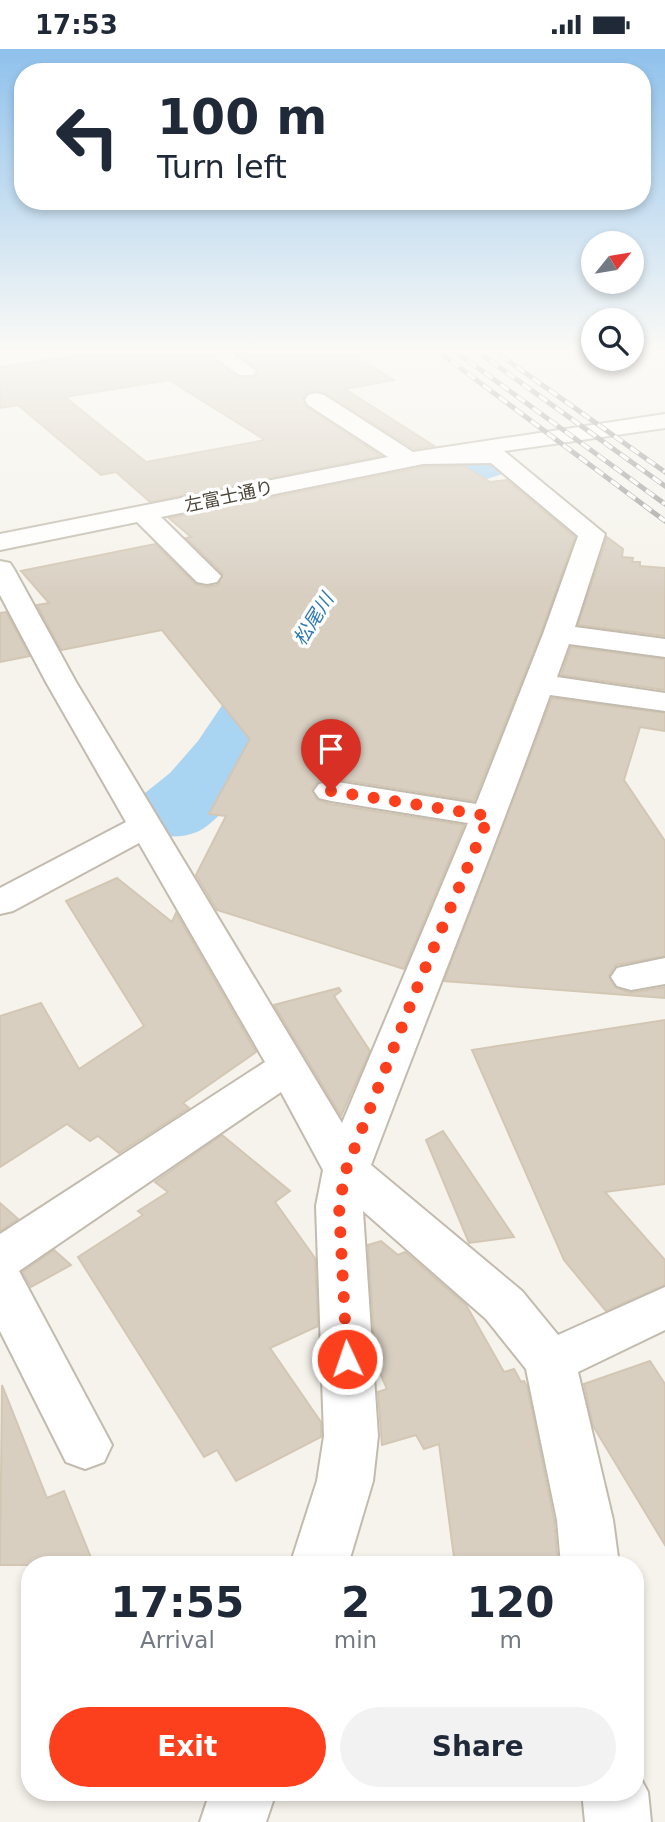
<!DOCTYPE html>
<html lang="en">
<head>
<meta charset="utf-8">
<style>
	:root { --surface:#fff; --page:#f2f2f3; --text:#1f2937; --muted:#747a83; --accent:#fc3f1d }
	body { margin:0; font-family:"DejaVu Sans","Noto Sans JP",sans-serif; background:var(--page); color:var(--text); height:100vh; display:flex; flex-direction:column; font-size:26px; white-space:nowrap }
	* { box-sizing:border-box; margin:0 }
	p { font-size:23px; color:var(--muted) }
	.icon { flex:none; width:38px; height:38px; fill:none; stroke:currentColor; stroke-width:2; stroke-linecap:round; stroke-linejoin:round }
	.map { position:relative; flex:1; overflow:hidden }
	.details { position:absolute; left:21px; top:1507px; width:623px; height:245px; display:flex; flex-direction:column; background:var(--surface); border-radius:28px; box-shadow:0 4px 10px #0003 }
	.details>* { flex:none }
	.banner { position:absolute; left:14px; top:14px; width:637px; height:147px; border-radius:28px; box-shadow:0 4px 10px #0003; background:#fff; color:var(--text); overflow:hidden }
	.needle { width:46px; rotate:60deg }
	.controls { position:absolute; left:581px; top:182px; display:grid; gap:14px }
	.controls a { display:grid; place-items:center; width:63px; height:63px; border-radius:50%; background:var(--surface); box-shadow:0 4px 10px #0003; font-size:35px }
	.pin { position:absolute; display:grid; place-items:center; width:60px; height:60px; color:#fff; margin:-72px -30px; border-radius:50% 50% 50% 0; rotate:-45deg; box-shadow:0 0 7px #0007 }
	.pin .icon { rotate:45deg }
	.me { position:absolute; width:77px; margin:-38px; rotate:357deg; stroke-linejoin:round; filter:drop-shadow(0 0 5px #0008) }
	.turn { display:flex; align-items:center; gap:24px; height:147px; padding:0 28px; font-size:32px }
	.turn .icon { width:91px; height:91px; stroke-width:2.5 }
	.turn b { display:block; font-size:49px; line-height:60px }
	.eta { display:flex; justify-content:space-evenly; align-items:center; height:119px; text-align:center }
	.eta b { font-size:42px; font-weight:700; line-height:49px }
	.primary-button { display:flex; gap:14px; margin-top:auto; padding:14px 28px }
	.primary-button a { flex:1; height:80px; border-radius:42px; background:var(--accent); color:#fff; font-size:28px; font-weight:700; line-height:80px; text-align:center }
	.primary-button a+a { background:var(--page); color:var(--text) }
	.status { display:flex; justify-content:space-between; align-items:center; height:49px; padding:0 35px; background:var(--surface); direction:ltr }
	.status svg { height:19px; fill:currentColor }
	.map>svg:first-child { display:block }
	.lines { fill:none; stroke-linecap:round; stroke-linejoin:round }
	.river { fill:#a9d4f2; fill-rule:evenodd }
	.building { fill:#d8cfc1; stroke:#d3c7b4; stroke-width:2; fill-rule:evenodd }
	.minor-casing { stroke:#c2bbae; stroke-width:4 }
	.minor { fill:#fff; fill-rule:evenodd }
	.rail-casing { stroke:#9a9a9a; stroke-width:5 }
	.rail { stroke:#fff; stroke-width:3.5; stroke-dasharray:10; stroke-linecap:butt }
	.route { stroke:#fc3f1d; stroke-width:12; stroke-dasharray:0 21.6 }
	.labels { text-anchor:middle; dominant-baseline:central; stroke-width:7; stroke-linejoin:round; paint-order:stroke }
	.far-street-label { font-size:18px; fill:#4b4439; stroke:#fff }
	.far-water-label { font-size:19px; font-style:italic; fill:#2e7ab2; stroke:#fff }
</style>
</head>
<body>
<div class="status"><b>17:53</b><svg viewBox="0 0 49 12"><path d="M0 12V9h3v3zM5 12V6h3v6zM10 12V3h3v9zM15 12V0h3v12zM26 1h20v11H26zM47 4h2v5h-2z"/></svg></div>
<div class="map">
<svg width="665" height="1773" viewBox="0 0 665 1773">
	<rect width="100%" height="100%" fill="#f6f3ec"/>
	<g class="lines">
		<!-- river -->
		<path class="river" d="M487,395L507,400L515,412L507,424C472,433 425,453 401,481C388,495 380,516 371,531C339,585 247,760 197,783C177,791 160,787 140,782L128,765L140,748L170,724L198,692L356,457L399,426L450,403Z"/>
	</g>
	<!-- building -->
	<g class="building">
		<path d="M85,300H201L237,328L253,329L258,324V320L230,300H343L394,331L345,340L434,397L414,400L325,344L315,341L307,343L303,350L307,358L381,407L150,453L116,423L101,426L18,356L0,359V319L73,309L81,306ZM169,331L265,391L146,413L65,348Z"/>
		<polygon points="464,417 490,433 507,431 575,488 541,584 474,752 331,729 318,732 312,740 317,751 330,755 464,776 404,920 217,861 196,826 226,767 209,765 250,690 162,581 61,601 37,556 49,554 21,522 155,495 195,535 206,538 218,536 223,525 186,489 191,488 169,469 423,418"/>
		<polygon points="607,488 623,500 622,508 633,509 632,513 640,513 640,517 665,519 665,587 578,576"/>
		<polygon points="6,563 30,607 0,613 0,564"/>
		<polygon points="571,598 665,610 665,641 561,626"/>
		<polygon points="552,649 665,664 665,682 640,678 624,731 665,792 665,907 616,916 609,927 615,938 630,944 665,938 665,949 444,932"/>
		<polygon points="117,829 172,873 176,864 256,1003 183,1054 189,1059 119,1104 98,1087 90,1092 67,1075 0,1118 0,967 41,954 79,1020 144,977 66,852"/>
		<polygon points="339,939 341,942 334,947 370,1002 341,1067 274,956"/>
		<polygon points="665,971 665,1135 605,1143 665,1211 665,1236 606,1262 564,1211 472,1001"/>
		<polygon points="443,1082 514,1188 469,1194 426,1091"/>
		<polygon points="222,1086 290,1142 275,1153 315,1209 318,1277 270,1299 321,1373 321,1388 236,1432 217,1401 204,1408 78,1208 143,1166 138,1162 168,1143 155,1133"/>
		<polygon points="0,1154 18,1170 0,1182"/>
		<polygon points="381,1192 398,1206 405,1203 466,1256 504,1323 514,1320 521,1333 524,1332 527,1337 554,1471 558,1516 455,1516 439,1395 424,1400 416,1386 382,1396 378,1343 387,1340 376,1315 368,1196"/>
		<polygon points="54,1201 71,1216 31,1238 22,1223"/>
		<polygon points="650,1312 665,1335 665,1496 593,1377 584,1335"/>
		<polygon points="2,1336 47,1449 64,1442 94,1516 0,1516"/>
	</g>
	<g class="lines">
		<!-- minor casing -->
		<g class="minor-casing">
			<g id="minor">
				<polygon points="34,300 82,300 79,304 72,306 0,317 0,305"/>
				<polygon points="203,300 226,300 256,322 253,326 239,326"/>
				<path d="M316,344L324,346L413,403L665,365V379L504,402L605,485L575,578L665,590V608L569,595L557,628L665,644V662L550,646C493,804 430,959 371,1116L522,1242L558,1286L665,1238V1281L578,1323L613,1471L619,1516H561L557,1471L526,1320L486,1270L363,1162L378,1387L373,1432L348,1516H290L317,1432L324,1387L316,1157L323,1121L281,1043L19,1222L112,1396L104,1413L85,1420L66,1413L0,1282V1185L265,1013L139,794L13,862L0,865V839L126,773L46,633L0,546V512L10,514L14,520L76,633L342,1074L468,774L331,752L319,749L314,742L319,735L331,732L476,755L543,585L578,487L491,414L423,415L161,468L221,527L217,533L207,535L197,533L137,473L0,501V485L388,408L308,356L305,351L308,346Z"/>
				<polygon points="665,909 665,935 631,941 617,937 611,928 617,919"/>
				<polygon points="635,1719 648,1743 651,1773 585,1773 582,1743 635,1743"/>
				<polygon points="210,1743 276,1743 266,1773 200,1773"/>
			</g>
		</g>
		<!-- minor -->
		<use href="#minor" class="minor"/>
		<!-- rail casing -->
		<g class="rail-casing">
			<g id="rail">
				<polyline points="435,300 665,472"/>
				<polyline points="452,300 665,455"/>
				<polyline points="474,300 665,437"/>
				<polyline points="500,306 665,423"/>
			</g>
		</g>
		<!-- rail -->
		<use href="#rail" class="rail"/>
	</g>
	<!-- sky -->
	<linearGradient id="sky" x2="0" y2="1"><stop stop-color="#8fc1ec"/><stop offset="0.55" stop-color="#fbfaf6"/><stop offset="1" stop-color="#fbfaf6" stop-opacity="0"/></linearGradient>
	<rect width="665" height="548" fill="url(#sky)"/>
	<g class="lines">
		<!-- route -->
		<polyline class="route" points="331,742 489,767 419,934 346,1121 339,1157 347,1310"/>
	</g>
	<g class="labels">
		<!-- far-street labels -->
		<g class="far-street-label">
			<text transform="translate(229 447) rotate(-12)">左富士通り</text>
		</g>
		<!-- far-water labels -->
		<g class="far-water-label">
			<text transform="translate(313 570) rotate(-58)">松尾川</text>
		</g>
	</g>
</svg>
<div class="controls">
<a><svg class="needle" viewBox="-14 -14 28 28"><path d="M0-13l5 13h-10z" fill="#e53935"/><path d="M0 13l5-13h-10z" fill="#747a83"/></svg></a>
<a><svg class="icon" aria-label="search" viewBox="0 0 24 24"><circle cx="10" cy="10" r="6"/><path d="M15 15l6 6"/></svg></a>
</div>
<div class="pin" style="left:331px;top:742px;background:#d93025"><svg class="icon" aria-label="arrive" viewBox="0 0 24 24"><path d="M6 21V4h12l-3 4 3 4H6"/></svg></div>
<svg class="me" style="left:347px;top:1310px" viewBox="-20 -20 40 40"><circle r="17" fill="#fc3f1d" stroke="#fff" stroke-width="3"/><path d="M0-11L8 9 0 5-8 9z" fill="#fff"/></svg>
<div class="banner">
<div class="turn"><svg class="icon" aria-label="left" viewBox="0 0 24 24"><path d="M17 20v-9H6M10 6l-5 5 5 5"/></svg><div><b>100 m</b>Turn left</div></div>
</div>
<section class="details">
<div class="eta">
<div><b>17:55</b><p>Arrival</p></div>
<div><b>2</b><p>min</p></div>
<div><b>120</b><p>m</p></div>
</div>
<div class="primary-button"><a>Exit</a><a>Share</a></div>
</section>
</div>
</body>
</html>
